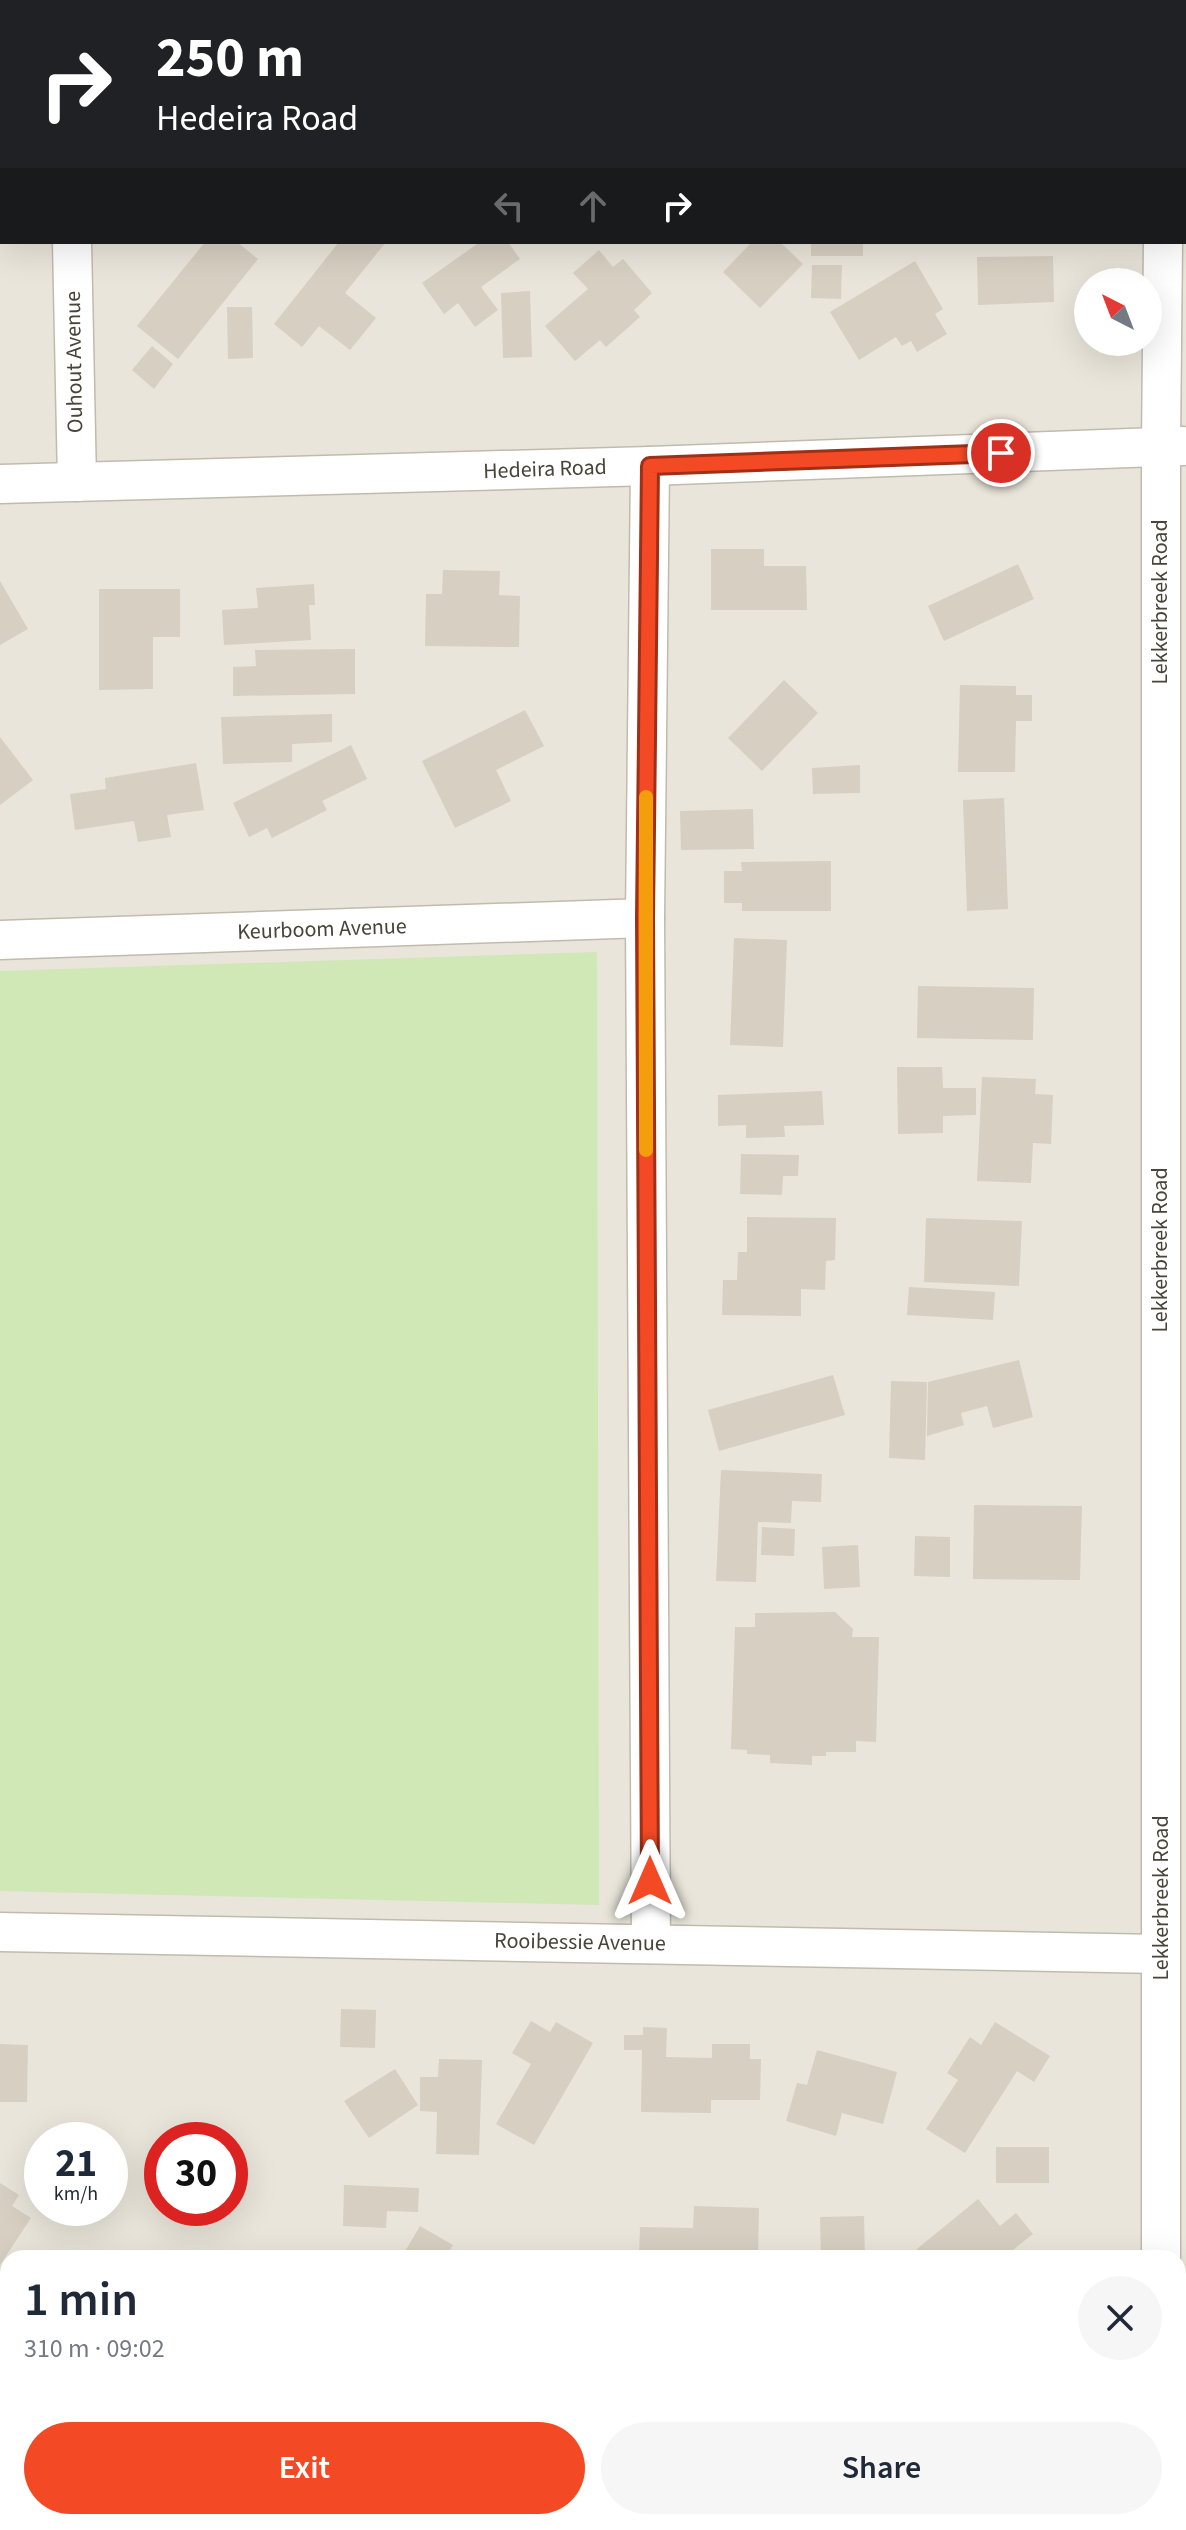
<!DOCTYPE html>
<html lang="en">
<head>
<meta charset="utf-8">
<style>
	:root { --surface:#fff; --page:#f6f6f7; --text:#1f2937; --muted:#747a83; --accent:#f34a25 }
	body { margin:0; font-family:"Source Sans 3",sans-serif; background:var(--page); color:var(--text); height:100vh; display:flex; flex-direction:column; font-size:30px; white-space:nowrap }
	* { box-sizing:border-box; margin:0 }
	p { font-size:26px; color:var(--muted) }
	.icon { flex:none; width:44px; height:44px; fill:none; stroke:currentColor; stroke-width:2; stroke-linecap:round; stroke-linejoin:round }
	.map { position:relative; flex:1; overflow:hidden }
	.sheet { position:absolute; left:0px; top:2250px; width:1186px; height:280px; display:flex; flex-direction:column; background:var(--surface); border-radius:24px 24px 0 0; box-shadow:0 8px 32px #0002 }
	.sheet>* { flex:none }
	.guide { position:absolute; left:0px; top:0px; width:1186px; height:244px; box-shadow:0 8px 32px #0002; background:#202124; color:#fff; overflow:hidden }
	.needle { width:52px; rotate:318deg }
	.tools { position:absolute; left:1074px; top:268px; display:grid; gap:16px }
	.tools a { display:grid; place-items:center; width:88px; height:88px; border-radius:50%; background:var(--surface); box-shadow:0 8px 32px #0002; font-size:40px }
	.speed { position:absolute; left:24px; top:2122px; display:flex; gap:16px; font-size:40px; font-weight:700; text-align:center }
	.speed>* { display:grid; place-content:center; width:104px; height:104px; border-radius:50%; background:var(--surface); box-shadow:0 8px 32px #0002; line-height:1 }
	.speed small { font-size:20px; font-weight:400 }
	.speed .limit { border:12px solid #d22; background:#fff; color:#111 }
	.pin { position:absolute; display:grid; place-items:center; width:68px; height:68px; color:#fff; margin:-34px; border:4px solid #fff; border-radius:50%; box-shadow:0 2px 8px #0007 }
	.me { position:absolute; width:88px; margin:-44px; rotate:0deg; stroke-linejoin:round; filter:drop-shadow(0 0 6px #0008) }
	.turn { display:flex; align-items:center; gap:28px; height:168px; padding:0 24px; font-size:36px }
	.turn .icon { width:104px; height:104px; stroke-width:2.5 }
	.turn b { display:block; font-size:56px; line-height:68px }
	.lanes { display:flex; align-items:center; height:76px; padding:0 24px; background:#0003; justify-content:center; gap:40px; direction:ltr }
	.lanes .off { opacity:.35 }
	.round { display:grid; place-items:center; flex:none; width:84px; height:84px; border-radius:42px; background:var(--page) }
	.headline { display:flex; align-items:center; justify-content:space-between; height:136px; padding:0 24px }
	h1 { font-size:48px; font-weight:600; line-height:60px }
	.cta { display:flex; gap:16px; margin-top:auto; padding:16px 24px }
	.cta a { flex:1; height:92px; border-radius:48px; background:var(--accent); color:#fff; font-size:32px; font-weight:600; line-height:92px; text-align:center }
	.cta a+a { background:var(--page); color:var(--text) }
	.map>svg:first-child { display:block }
	.residential { fill:#e9e5da; fill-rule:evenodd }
	.green { fill:#d0e7b6 }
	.building { fill:#d7cfc1 }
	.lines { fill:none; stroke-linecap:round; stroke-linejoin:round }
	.minor-casing { stroke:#c1bbae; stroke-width:41 }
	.minor { stroke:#fff; stroke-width:38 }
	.route-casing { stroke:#9e3018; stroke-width:20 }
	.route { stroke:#f34a25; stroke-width:14 }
	.slow { stroke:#f59e0b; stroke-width:14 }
	.labels { text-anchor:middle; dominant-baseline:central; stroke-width:7; stroke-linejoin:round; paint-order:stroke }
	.street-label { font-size:22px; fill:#494439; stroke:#fff }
</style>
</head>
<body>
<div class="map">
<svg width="1186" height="2530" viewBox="0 0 1186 2530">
	<rect width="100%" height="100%" fill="#f5f2eb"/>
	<!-- residential -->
	<path class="residential" d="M0,0H1186V2530H0ZM2,2H1184V242H2ZM1088,282H1148V342H1088ZM42,2140H110V2208H42ZM162,2140H230V2208H162ZM8,2258H1178V2522H8Z"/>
	<!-- green -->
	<polygon class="green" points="597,952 599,1905 0,1891 0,971"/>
	<!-- building -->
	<g class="building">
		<polygon points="205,242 237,242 258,259 178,359 137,326"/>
		<polygon points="339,242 386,242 345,293 376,318 350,350 319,326 302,347 274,324"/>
		<polygon points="480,242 508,242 520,259 481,287 498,310 475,327 458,303 444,314 422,283"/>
		<polygon points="752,242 780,242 803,264 760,308 723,272"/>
		<rect x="811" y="242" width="52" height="14"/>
		<polygon points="599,250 613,267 623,259 652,293 634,310 640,317 606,347 600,340 575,361 545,326 588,289 573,273"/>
		<polygon points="1053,256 1054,302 978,305 977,257"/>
		<polygon points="915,261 943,309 935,314 947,334 917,352 911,341 902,346 896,337 859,360 830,312"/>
		<polygon points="812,265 842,265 841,299 811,298"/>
		<polygon points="530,291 532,357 503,358 501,293"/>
		<polygon points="227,307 252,307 253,358 228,359"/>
		<polygon points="152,346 173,364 154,389 132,370"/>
		<polygon points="711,549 764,549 764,566 806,566 807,610 711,610"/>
		<polygon points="1018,564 1034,599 944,641 928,606"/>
		<polygon points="443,570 500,571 499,595 520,596 519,647 425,646 426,594 442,594"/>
		<polygon points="0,581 28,629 0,645"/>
		<polygon points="314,584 315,605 309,605 311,640 224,645 222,610 258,608 256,588"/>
		<polygon points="99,589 180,589 180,637 153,637 153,689 99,690"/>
		<polygon points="355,649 355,694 233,696 233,667 256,666 255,650"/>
		<polygon points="784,680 818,713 762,771 728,738"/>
		<polygon points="960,685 1016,686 1016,695 1032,695 1032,721 1016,721 1015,772 958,772"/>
		<polygon points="525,710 544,746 496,770 511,801 455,828 422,761"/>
		<polygon points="332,714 332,742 292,744 292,762 223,764 221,717"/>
		<polygon points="0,737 33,780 0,805"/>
		<polygon points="351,745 367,779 322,801 327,810 272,838 267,828 249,837 233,803"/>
		<polygon points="196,763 204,810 167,815 171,837 138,842 134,821 75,830 70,794 106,789 105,778"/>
		<polygon points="860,765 860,793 813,794 812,768"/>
		<polygon points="1004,798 1008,909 967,911 963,800"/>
		<polygon points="753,809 754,849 681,850 680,811"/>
		<polygon points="831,861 831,911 742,911 742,903 724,903 724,871 742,871 741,862"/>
		<polygon points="734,938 787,940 783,1047 730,1045"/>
		<polygon points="918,986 1034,988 1033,1040 917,1038"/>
		<polygon points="897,1067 942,1067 943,1088 976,1088 976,1115 943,1116 943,1133 898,1134"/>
		<polygon points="982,1077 1036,1079 1035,1094 1053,1095 1051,1144 1033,1143 1031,1183 977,1181"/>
		<polygon points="822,1091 824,1125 784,1126 785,1137 746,1138 746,1125 718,1126 718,1095"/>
		<polygon points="741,1154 799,1155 798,1176 783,1176 782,1195 740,1194"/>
		<polygon points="747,1217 836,1218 835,1260 826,1261 825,1290 801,1289 801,1316 722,1315 723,1280 737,1280 738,1252 747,1252"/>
		<polygon points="926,1218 1022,1221 1019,1286 924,1282"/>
		<polygon points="909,1287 995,1292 993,1320 907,1315"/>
		<polygon points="1019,1360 1033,1417 993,1428 987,1406 961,1413 964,1425 927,1436 928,1382"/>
		<polygon points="833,1375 845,1415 719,1451 708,1410"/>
		<polygon points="891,1381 927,1382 925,1460 889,1458"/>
		<polygon points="721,1470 822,1474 821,1502 792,1501 791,1523 758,1522 756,1582 716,1581"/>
		<polygon points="974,1505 1082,1506 1080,1580 973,1579"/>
		<polygon points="762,1527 795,1529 794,1556 761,1555"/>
		<polygon points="915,1536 950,1537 950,1577 914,1576"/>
		<polygon points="858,1545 860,1587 824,1589 822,1547"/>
		<polygon points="835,1612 853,1629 852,1637 879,1637 876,1742 856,1741 856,1752 826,1752 826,1756 812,1756 812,1765 770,1763 770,1755 747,1754 747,1750 731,1749 735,1627 755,1627 755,1613"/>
		<polygon points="341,2009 376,2010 375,2048 340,2047"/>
		<polygon points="531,2021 550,2032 556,2022 593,2043 534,2145 496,2124 531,2064 512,2053"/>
		<polygon points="995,2022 1050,2056 1034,2082 1017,2071 965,2153 926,2129 958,2080 947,2073 970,2037 981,2045"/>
		<polygon points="643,2027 667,2028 666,2057 712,2058 712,2044 750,2044 750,2059 761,2059 760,2100 711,2100 711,2113 641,2112 642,2050 624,2050 624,2035 643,2035"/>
		<polygon points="0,2044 28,2045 27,2102 0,2102"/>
		<polygon points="817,2050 897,2072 883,2124 842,2113 836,2136 786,2121 797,2083 807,2085"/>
		<polygon points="439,2059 482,2060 479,2155 436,2154 437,2112 420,2111 420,2077 438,2077"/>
		<polygon points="395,2069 418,2105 369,2138 344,2101"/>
		<rect x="996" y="2147" width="53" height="36"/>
		<polygon points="0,2183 19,2195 12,2206 31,2218 0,2265"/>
		<polygon points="344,2185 419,2188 418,2212 387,2211 386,2228 343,2226"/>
		<polygon points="978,2199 1000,2226 1016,2213 1033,2234 1003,2258 906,2258"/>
		<polygon points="694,2206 759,2208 758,2258 639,2258 640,2227 693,2228"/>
		<polygon points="864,2216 865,2258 821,2258 820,2217"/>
		<polygon points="420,2226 453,2245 445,2258 401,2258"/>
		<polygon points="543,2254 585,2255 585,2258 543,2258"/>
		<polygon points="790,2522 804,2522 809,2530 776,2530"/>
		<polygon points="976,2522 1046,2522 1043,2530 973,2530"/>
	</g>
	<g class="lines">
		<!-- minor casing -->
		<g class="minor-casing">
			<g id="minor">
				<polyline points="67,0 67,2"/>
				<polyline points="237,0 257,2"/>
				<polyline points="305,2 391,0"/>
				<polyline points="1166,2 1166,0"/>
				<polyline points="72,242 77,482"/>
				<polyline points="650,466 645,918 651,1944"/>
				<polyline points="0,484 650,466 1183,446"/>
				<polyline points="0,940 645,918"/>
				<polyline points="0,1932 1160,1954"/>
				<polyline points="1161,2258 1161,447 1163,242"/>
				<polyline points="0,2437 8,2437"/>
				<polyline points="633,2522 634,2530"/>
				<polyline points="1163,2522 1163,2530"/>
				<polyline points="121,2530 121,2522"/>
			</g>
		</g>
		<!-- minor -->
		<use href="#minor" class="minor"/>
	</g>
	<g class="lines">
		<!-- route casing -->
		<g class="route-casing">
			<polyline id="route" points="650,1881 645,918 650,466 1001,453"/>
		</g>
		<!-- route -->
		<use href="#route" class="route"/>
		<!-- slow -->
		<polyline class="slow" points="646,1150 646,797"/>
	</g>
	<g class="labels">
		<!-- street labels -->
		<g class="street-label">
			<text transform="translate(74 362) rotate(-91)">Ouhout Avenue</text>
			<text transform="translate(545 469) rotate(-2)">Hedeira Road</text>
			<text transform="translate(1160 602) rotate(-90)">Lekkerbreek Road</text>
			<text transform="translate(322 929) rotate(-2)">Keurboom Avenue</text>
			<text transform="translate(1160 1250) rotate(-90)">Lekkerbreek Road</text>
			<text transform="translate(1161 1898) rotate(-90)">Lekkerbreek Road</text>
			<text transform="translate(580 1942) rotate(1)">Rooibessie Avenue</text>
		</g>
	</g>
</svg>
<div class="tools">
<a><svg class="needle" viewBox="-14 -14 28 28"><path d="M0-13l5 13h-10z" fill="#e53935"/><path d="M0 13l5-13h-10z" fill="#747a83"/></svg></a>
</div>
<div class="speed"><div>21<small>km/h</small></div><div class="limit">30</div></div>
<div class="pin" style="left:1001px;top:453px;background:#d93025"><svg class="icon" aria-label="arrive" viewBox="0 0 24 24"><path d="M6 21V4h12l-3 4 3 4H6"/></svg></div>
<svg class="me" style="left:650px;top:1881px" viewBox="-20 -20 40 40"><path d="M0-17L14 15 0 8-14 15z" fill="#f34a25" stroke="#fff" stroke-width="4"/></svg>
<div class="guide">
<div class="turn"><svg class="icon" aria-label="right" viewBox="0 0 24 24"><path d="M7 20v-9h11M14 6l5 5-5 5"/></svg><div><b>250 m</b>Hedeira Road</div></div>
<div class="lanes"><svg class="icon off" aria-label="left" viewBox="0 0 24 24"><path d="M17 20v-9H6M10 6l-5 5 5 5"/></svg><svg class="icon off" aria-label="ahead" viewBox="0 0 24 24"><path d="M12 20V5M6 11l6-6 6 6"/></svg><svg class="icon" aria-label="right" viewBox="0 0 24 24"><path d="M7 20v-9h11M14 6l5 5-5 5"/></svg></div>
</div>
<section class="sheet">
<div class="headline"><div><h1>1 min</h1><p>310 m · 09:02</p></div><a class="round"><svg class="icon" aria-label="close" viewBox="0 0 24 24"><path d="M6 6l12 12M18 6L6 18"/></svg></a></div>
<div class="cta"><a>Exit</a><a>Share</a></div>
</section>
</div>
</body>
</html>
